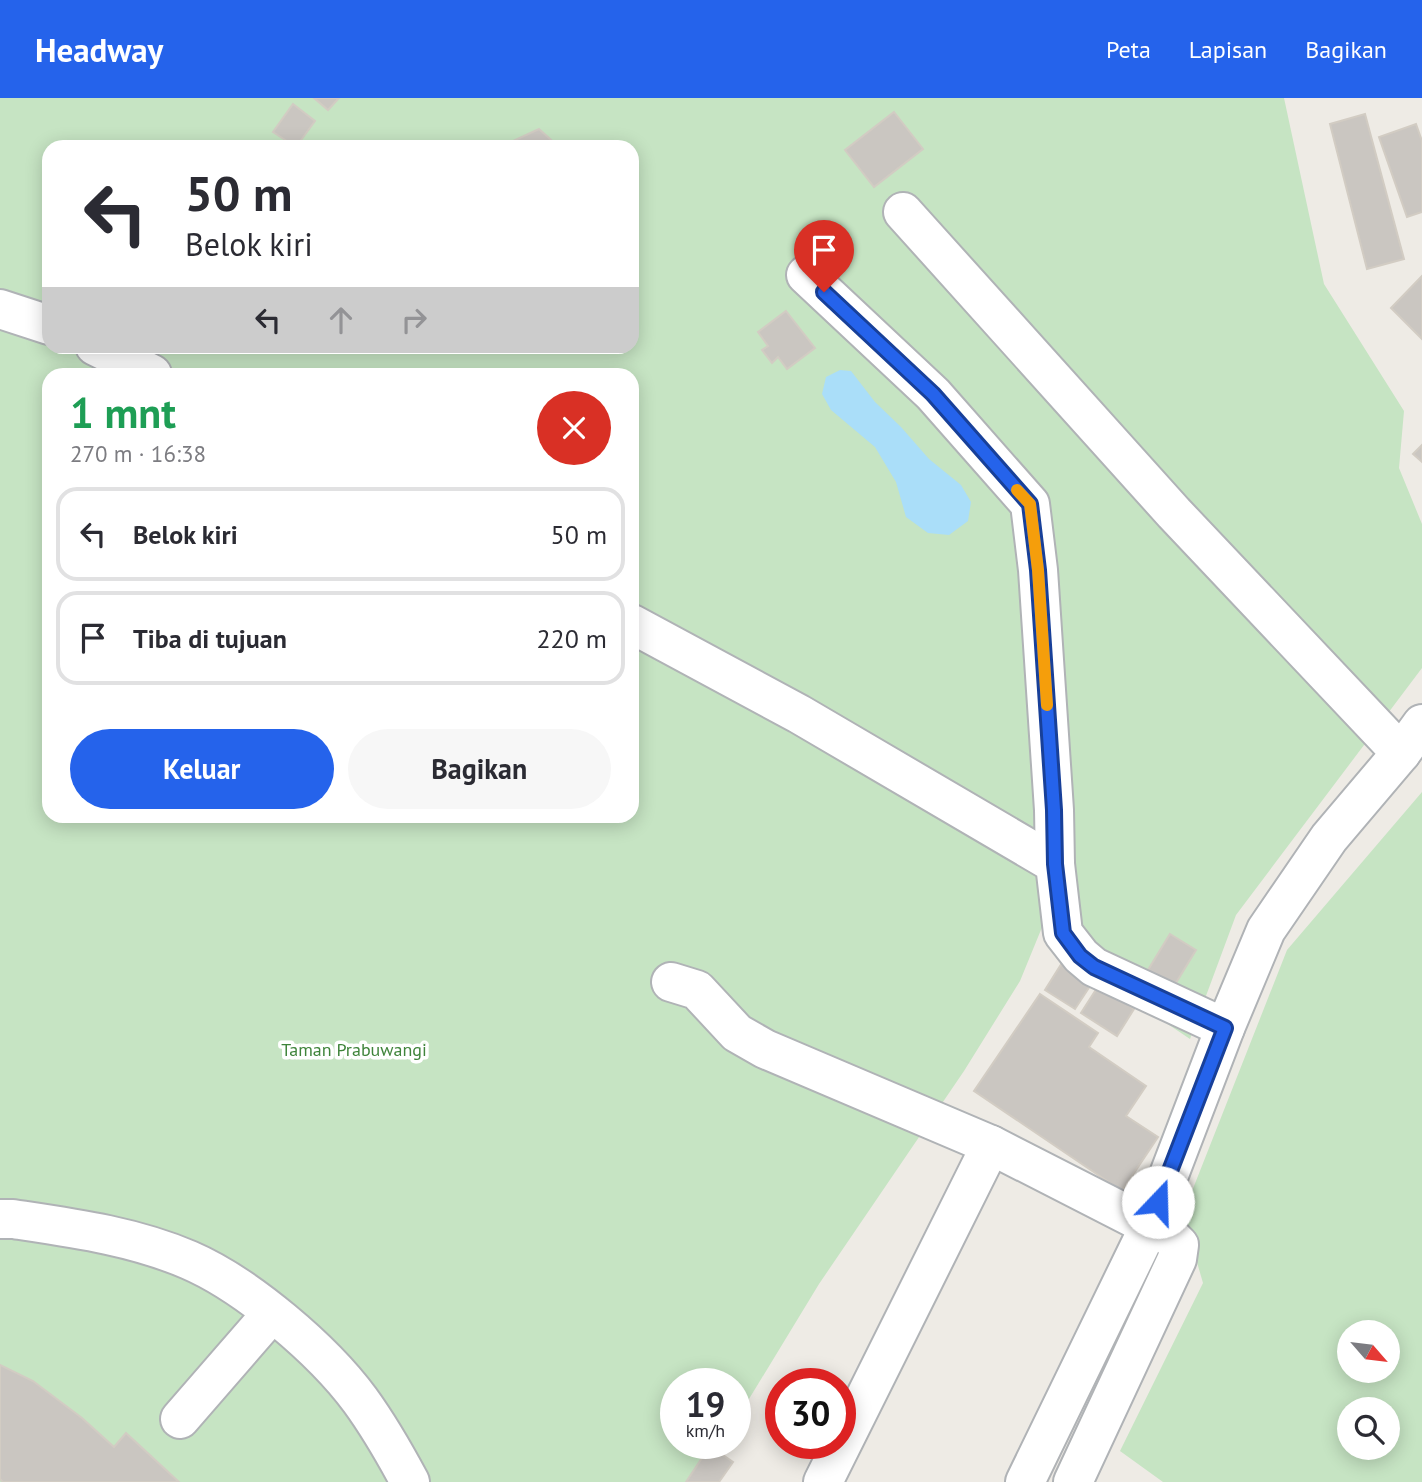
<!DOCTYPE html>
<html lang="id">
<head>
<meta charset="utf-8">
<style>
	:root { --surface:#fff; --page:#f7f7f7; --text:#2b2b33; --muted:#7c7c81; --line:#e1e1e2; --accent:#2563eb }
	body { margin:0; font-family:"PT Sans",sans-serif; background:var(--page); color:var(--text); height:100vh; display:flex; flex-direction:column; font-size:26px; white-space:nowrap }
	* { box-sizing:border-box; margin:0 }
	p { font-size:23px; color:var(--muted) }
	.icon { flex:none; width:38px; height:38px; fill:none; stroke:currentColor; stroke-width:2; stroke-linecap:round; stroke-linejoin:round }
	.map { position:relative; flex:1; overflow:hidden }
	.drawer { position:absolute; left:42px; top:270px; width:597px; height:455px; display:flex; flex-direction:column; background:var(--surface); border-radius:21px; box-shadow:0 4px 18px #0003 }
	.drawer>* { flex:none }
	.guide { position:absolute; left:42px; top:42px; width:597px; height:214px; border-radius:21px; box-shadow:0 4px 18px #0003; background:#fff; color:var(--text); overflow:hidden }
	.needle { width:46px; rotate:118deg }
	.tools { position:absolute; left:1337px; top:1222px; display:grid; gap:14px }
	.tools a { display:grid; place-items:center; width:63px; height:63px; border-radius:50%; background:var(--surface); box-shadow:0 4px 18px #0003; font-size:35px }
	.speed { position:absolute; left:660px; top:1270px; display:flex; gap:14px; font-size:35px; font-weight:700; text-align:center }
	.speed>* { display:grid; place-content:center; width:91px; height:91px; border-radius:50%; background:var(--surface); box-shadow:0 4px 18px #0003; line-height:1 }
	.speed small { font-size:18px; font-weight:400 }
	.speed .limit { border:10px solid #d22; background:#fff; color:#111 }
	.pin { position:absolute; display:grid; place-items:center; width:60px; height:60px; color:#fff; margin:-72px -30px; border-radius:50% 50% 50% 0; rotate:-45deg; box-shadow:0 0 7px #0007 }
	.pin .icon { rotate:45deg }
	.me { position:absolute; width:77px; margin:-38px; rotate:21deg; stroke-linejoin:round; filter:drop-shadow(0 0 5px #0008) }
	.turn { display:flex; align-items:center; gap:24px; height:147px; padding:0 28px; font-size:32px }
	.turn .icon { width:91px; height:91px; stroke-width:2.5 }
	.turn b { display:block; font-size:49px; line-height:60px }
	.lanes { display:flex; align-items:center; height:66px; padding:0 28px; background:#0003; justify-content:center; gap:35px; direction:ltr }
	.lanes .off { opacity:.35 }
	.round { display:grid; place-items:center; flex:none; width:74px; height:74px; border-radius:37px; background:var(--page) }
	.headline { display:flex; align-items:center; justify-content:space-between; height:119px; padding:0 28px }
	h1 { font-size:42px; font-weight:700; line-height:52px; color:#1e9e55 }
	.button { display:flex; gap:14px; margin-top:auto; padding:14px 28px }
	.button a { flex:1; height:80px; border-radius:42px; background:var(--accent); color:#fff; font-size:28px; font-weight:700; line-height:80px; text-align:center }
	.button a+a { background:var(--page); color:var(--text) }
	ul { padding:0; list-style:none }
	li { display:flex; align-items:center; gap:21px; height:94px; margin:0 14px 10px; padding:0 14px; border:4px solid var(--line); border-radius:21px }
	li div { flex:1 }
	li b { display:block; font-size:26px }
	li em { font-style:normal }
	header { display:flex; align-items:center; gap:42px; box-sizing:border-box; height:98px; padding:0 35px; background:var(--accent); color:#fff }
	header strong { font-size:33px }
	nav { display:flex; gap:38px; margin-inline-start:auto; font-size:24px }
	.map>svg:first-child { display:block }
	.green { fill:#c6e4c3; fill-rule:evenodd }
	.water { fill:#aadef9 }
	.building { fill:#cac6c1; stroke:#d2ccc3; stroke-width:2 }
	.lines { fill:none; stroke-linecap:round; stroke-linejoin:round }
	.minor-casing { stroke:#b0b3b6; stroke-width:42 }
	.minor { stroke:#fff; stroke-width:38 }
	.route-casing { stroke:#184099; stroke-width:18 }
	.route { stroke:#2563eb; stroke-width:12 }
	.slow { stroke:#f59e0b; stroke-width:12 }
	.labels { text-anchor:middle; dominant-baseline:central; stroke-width:7; stroke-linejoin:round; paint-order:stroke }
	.park-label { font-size:18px; fill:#3f843b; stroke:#fff }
</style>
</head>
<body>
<header>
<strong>Headway</strong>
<nav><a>Peta</a><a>Lapisan</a><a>Bagikan</a></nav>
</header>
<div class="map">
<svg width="1422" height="1384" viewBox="0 0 1422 1384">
	<rect width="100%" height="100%" fill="#eeebe5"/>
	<!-- green -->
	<g class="green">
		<path d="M0,0H1284L1324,186L1404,313L1399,370L1422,426V570L1236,817L1190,941L1108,886L1045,822L1020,883L964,973L819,1186L735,1324V1286H676V1346H722L699,1384H0ZM49,49H632V248H49ZM49,276H632V718H49Z"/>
		<path d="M1422,694V1384H1163L1120,1353L1203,1185L1183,1116L1287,852ZM1349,1234H1388V1272H1349ZM1349,1311H1388V1349H1349Z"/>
	</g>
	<!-- water -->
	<polygon class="water" points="840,272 851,273 875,304 901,329 929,361 961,387 971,404 968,423 949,437 928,435 906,419 896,384 875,349 831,312 822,296 826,279"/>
	<!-- building -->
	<g class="building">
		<polygon points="314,0 339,0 328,12"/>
		<polygon points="293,6 315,23 296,49 273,34"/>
		<polygon points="894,14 923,51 874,89 845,52"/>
		<polygon points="1365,16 1404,161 1367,171 1330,26"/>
		<polygon points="1416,26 1422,43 1422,114 1407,119 1379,39"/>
		<polygon points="539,31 559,49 500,49"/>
		<polygon points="1422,178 1422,241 1391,210"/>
		<polygon points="786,213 815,250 787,271 778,259 772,265 762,252 768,248 758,234"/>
		<polygon points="1422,347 1422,364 1413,356"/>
		<polygon points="1170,836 1196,852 1174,888 1148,872"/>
		<polygon points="1062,865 1092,885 1075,911 1045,892"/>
		<polygon points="1099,887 1134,911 1117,938 1081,915"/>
		<polygon points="1040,896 1098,935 1089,949 1146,988 1126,1018 1158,1039 1122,1093 974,993"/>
		<polygon points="0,1267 33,1283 82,1320 114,1349 126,1335 179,1384 3,1384 0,1381"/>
		<polygon points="710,1348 733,1364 719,1384 686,1384"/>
	</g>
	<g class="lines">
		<!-- minor casing -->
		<g class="minor-casing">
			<g id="minor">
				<polyline points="903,114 1174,415 1401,655"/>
				<polyline points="806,177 933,296 1030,406 1038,472 1054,712 1055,766"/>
				<polyline points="0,211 49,227"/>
				<polyline points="95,248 152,276"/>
				<polyline points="632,526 799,616 1055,766 1063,835 1081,858 1094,869 1225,930"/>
				<polyline points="671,884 697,892 737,935 765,951 991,1047 1171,1139 1179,1147 1177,1161 1073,1384"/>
				<path d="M0,1121H13C73,1130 133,1138 189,1162C247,1187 323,1252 360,1302C379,1328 395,1356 410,1384"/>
				<polyline points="180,1321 272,1215"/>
				<polyline points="823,1384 991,1047"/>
				<polyline points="1025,1384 1149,1129 1225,930 1266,832 1329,740 1401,655 1422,626"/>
			</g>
		</g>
		<!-- minor -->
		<use href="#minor" class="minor"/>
	</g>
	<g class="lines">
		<!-- route casing -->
		<g class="route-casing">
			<polyline id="route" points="824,194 933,296 1030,406 1038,472 1054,712 1055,766 1063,835 1080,858 1094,869 1225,930 1158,1104"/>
		</g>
		<!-- route -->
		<use href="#route" class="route"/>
		<!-- slow -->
		<polyline class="slow" points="1017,392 1030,406 1038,472 1047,607"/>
	</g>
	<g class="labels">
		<!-- park labels -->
		<g class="park-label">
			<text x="354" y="951">Taman Prabuwangi</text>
		</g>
	</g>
</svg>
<div class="tools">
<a><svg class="needle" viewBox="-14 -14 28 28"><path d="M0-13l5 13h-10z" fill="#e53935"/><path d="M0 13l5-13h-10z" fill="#7c7c81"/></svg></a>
<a><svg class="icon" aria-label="search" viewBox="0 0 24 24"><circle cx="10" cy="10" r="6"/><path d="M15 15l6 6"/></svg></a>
</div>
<div class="speed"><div>19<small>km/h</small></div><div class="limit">30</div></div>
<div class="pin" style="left:824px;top:194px;background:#d93025"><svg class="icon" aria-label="arrive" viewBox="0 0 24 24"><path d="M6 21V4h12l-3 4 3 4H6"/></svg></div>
<svg class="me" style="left:1158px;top:1104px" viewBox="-20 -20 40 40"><circle r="19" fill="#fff"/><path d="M0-13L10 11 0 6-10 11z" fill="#2563eb"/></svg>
<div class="guide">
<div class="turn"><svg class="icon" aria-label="left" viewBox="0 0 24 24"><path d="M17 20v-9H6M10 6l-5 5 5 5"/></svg><div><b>50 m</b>Belok kiri</div></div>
<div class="lanes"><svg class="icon" aria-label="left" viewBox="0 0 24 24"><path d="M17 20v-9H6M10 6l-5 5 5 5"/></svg><svg class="icon off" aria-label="ahead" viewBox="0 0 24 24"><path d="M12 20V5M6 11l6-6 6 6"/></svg><svg class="icon off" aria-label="right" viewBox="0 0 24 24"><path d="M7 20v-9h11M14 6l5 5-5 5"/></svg></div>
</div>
<section class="drawer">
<div class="headline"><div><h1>1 mnt</h1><p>270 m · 16:38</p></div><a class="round" style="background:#d93025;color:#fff"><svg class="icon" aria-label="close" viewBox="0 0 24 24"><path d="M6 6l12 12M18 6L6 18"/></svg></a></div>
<ul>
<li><svg class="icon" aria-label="left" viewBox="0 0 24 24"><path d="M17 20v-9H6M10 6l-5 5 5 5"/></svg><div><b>Belok kiri</b></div><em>50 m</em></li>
<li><svg class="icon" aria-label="arrive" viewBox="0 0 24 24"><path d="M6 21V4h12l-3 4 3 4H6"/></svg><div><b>Tiba di tujuan</b></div><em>220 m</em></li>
</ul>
<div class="button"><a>Keluar</a><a>Bagikan</a></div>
</section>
</div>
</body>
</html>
